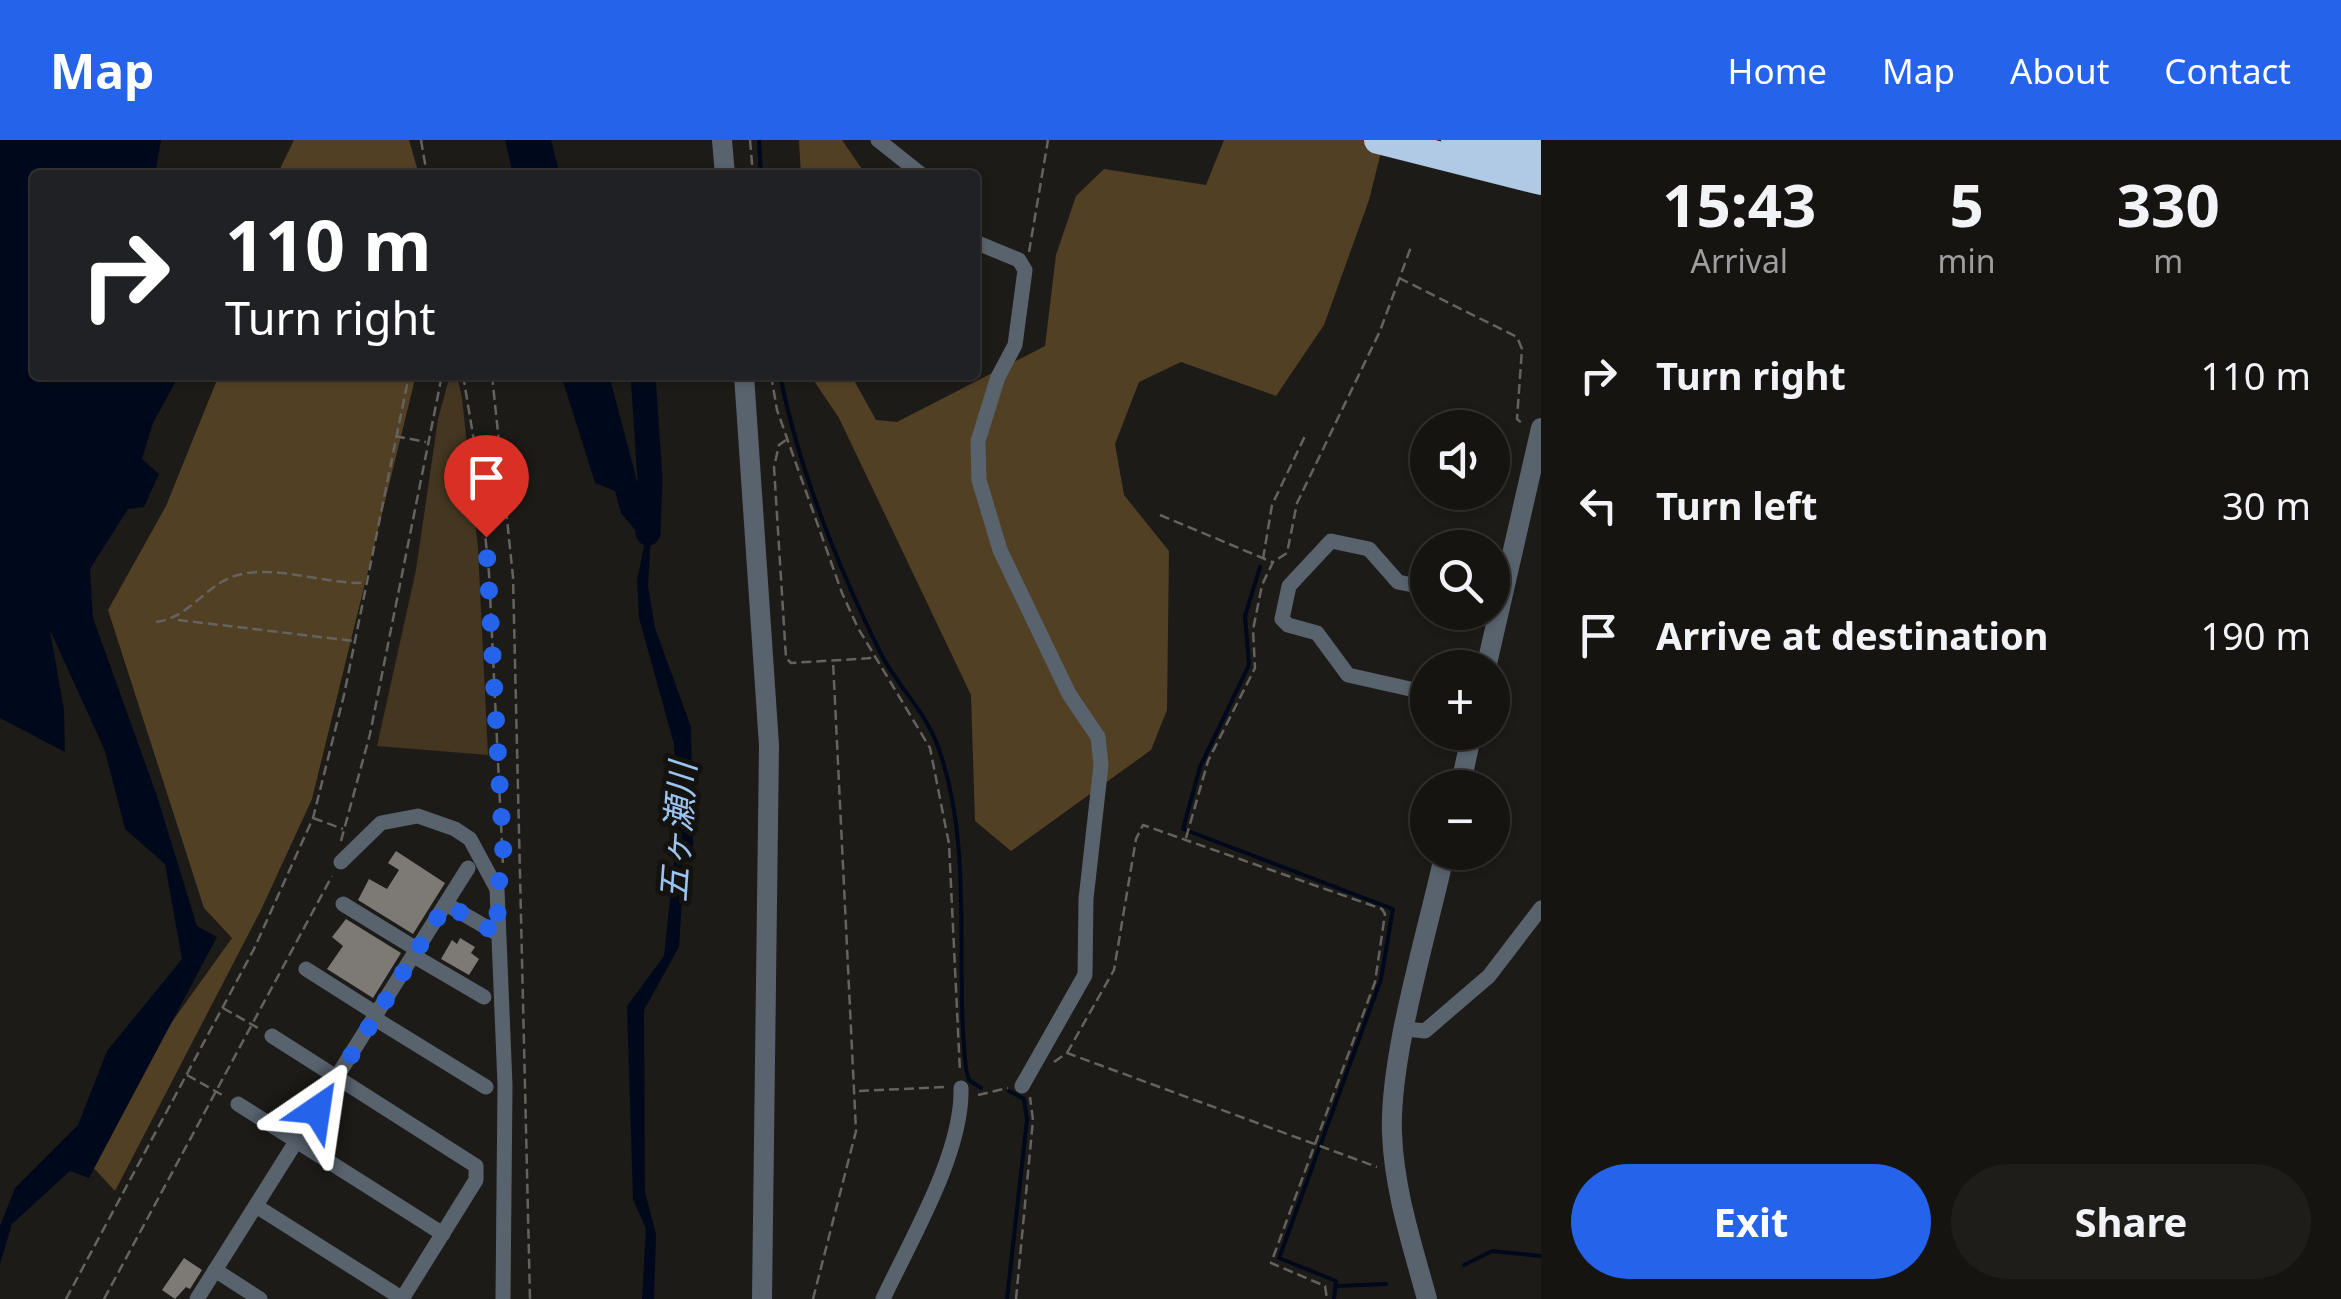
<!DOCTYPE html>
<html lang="en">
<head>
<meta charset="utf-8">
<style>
	:root { --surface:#161411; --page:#1f1d1a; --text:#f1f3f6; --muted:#9e9e9f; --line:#353331; --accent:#2563eb }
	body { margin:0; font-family:"Noto Sans","Noto Sans JP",sans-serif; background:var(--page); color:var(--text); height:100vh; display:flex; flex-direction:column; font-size:38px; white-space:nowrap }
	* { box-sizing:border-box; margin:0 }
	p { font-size:32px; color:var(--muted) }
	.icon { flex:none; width:55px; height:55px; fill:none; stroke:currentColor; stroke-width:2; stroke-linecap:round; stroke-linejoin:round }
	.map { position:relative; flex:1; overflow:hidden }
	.side { display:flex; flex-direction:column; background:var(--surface); width:800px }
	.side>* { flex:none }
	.top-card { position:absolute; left:30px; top:30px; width:950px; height:210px; border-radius:10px; box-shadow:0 2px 8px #0004,0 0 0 2px var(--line); background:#202124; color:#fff; overflow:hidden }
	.buttons { position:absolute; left:1410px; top:270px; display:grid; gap:20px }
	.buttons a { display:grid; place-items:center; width:100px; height:100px; border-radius:50%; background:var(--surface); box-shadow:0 2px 8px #0004,0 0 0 2px var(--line); font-size:50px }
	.pin { position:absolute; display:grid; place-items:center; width:85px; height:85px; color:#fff; margin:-102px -42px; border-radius:50% 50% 50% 0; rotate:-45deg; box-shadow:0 0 10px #0007 }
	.pin .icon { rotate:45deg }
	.me { position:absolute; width:110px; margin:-55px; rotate:32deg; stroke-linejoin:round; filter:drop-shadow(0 0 8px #0008) }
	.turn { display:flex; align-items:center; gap:35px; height:210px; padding:0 30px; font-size:45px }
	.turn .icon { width:130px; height:130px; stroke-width:2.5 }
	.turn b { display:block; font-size:70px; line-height:85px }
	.eta { display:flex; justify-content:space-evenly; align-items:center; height:170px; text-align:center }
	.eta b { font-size:60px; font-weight:700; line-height:70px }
	.primary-button { display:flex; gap:20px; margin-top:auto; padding:20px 30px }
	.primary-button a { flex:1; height:115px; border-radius:60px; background:var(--accent); color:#fff; font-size:40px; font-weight:700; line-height:115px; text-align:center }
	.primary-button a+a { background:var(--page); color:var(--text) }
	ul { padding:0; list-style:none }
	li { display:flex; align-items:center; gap:30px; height:130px; padding:0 30px }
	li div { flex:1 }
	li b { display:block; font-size:38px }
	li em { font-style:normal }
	header { display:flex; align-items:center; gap:60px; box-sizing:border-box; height:140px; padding:0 50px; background:var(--accent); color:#fff }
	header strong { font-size:48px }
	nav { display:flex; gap:55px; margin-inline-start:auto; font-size:35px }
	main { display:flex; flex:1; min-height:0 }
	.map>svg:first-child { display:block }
	.green { fill:#443620 }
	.forest { fill:#524024 }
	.water { fill:#00091c }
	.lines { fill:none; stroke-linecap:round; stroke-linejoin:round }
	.stream { stroke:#00091c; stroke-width:4 }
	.river { stroke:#00091c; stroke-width:25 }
	.building { fill:#7d7975 }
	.path { stroke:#656360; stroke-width:2.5; stroke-dasharray:10 5; stroke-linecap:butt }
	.minor { stroke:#59636e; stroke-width:15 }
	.tertiary { stroke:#59636e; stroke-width:20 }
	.motorway { stroke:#b0cae6; stroke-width:28 }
	.route { stroke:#2563eb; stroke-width:18; stroke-dasharray:0 32.4 }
	.labels { text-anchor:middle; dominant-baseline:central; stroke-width:10; stroke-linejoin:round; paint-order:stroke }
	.water-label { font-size:35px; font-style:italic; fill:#9ac3f1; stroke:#14120e }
</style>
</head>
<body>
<header>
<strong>Map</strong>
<nav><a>Home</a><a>Map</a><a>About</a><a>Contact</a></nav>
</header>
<main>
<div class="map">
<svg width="1541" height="1159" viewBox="0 0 1541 1159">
	<rect width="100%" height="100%" fill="#1d1b17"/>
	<!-- green -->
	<polygon class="green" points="450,235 457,235 462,258 478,408 488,615 377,606 416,430 438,279"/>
	<!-- forest -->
	<g class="forest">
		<polygon points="294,0 409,0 419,35 277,35"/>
		<polygon points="799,0 842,0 866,35 801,35"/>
		<polygon points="1224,0 1384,0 1369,60 1324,185 1276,256 1181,222 1139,242 1115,304 1124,355 1169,411 1167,570 1151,610 1011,711 975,681 971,555 839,278 810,235 851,235 876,280 897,282 1045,206 1056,115 1076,56 1104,29 1206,45"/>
		<polygon points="219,235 416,235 312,659 261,770 115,1051 79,1012 232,798 204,768 108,470 166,366"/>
	</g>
	<!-- water -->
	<g class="water">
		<polygon points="0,0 161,0 155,35 35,35 35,235 167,235 175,243 153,283 142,319 159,334 144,367 128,369 90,429 93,478 157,656 197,786 217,797 89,1038 70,1031 12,1084 0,1124 0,1086 15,1048 78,985 107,911 182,819 165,724 125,689 105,611 50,490 64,570 65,612 0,578"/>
		<polygon points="505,0 551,0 560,35 513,35"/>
		<polygon points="561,235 609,235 651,394 648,446 655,488 691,587 693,708 681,728 678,745 683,745 679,807 644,870 645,1052 656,1094 654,1159 642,1159 646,1089 633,1059 627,866 664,816 677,692 674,604 639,478 637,440 645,402 621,373 615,351 595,343"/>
	</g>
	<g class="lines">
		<!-- stream -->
		<g class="stream">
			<polyline points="759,0 761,35"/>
			<path d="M780,235C799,330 838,427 881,514C897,545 924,570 937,604C975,705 954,824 966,929L969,940L981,948"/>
			<polyline points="1260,427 1245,476 1249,525 1200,627 1183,689 1393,769 1381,839 1279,1118 1336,1141 1334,1159"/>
			<polyline points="1464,1125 1492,1111 1541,1116"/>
			<polyline points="1336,1146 1386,1144"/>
			<polyline points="1007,1159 1027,980 1024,959 1009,951"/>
		</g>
		<!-- river -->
		<polyline class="river" points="643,235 650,339 648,393"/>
	</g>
	<!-- building -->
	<g class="building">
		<polygon points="396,711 445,743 413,794 358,760 369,739 387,749 399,730 388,723"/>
		<polygon points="346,779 401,813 373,858 327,829 343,806 332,797"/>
		<polygon points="460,798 475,807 471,813 479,819 469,835 441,819 452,800 457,804"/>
		<polygon points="184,1118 202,1130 190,1149 186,1147 175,1159 162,1150"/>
	</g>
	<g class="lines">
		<!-- path -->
		<g class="path">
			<polyline points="421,0 427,35"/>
			<polyline points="750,0 753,35"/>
			<polyline points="1029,112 1048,0"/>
			<polyline points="1399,138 1517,197 1522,209 1517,279 1523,284"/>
			<polyline points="463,235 478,325 489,433 503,726"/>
			<polyline points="492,235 513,437 530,1159"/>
			<polyline points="771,235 777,270 842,453 858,488 930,608 949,704 960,932"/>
			<polyline points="395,296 426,302"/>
			<polyline points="786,300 779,305 774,327 786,518 791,523 873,518"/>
			<polyline points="478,313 499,309"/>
			<polyline points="1160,375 1272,422"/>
			<polyline points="1263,419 1272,365 1305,296"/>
			<polyline points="178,480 354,501"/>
			<path d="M156,482C191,478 208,440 242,434C280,426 325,444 365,443"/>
			<polyline points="313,678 343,689"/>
			<polyline points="1186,698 1208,621 1255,528 1253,490 1262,445 1273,422 1287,413 1297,363 1380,191 1411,107"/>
			<polyline points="341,701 370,594 442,235"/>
			<polyline points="223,868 258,888"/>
			<polyline points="1067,913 1114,830 1136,699 1143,685 1382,769 1385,774 1375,842 1271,1123 1325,1146 1327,1159"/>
			<polyline points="1054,922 1067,913 1377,1027"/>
			<polyline points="187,935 224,956"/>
			<polyline points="859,951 946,947"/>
			<polyline points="978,955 1008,948"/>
			<polyline points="66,1159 254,809 313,678 344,555 409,235"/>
			<polyline points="104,1159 332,736"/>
			<polyline points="813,1159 856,991 833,521"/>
			<polyline points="1016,1159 1033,980 1030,957"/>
		</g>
		<!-- minor -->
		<g class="minor">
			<polyline points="878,0 922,35"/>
			<polyline points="975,102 1019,120 1025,130 1015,205 998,237 978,301 979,340 1000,410 1069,554 1098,597 1101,625 1086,759 1085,835 1022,946"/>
			<polyline points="1428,448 1398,442 1369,409 1331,401 1289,446 1282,479 1288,485 1317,493 1348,535 1428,553"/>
			<polyline points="341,722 381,683 418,676 455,689 470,699 497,749 505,945 503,1159"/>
			<polyline points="343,764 418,810"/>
			<polyline points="446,764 498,794"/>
			<polyline points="414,816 484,857"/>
			<polyline points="306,829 377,874"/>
			<polyline points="374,878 486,947"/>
			<polyline points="1406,889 1425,891 1489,836 1541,768"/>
			<polyline points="272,896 476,1026 476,1040 402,1159"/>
			<polyline points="238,964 443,1094"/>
			<polyline points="256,1066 403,1159"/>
			<polyline points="215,1130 260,1159"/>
			<polyline points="197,1159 468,728"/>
			<path d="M883,1159C910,1101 963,1013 961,948"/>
		</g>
		<!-- tertiary -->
		<g class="tertiary">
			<polyline points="722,0 725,35"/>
			<polyline points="744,235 769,605 762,1159"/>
			<polyline points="1486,528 1541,288"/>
			<polyline points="1460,648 1472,592"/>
			<path d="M1427,1159C1412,1104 1394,1050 1392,993C1389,916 1428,791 1445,712"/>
		</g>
		<!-- motorway -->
		<g class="motorway">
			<polyline points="1378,0 1541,41"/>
			<polyline points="1455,0 1541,13"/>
		</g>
	</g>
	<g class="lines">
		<!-- route -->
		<polyline class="route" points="317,970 446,764 498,794 497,749 504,724 486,397"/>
	</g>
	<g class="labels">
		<!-- water labels -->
		<g class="water-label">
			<text transform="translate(677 692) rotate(-86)">五ヶ瀬川</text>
		</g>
	</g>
</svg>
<div class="buttons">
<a><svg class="icon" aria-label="sound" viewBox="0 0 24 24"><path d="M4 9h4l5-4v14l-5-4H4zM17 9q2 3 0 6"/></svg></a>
<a><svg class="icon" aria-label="search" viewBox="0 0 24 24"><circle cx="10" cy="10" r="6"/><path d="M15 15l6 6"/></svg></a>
<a>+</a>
<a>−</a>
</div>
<div class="pin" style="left:486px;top:397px;background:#d93025"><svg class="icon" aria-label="arrive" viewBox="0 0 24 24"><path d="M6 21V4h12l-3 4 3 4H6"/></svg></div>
<svg class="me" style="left:317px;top:970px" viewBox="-20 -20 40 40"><path d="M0-17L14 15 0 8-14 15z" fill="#2563eb" stroke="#fff" stroke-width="4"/></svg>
<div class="top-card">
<div class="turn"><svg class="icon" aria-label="right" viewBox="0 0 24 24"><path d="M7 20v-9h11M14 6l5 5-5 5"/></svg><div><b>110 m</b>Turn right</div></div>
</div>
</div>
<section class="side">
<div class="eta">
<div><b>15:43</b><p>Arrival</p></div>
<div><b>5</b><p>min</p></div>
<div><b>330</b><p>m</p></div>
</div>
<ul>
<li><svg class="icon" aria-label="right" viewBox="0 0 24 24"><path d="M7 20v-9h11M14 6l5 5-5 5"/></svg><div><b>Turn right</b></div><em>110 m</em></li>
<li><svg class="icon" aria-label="left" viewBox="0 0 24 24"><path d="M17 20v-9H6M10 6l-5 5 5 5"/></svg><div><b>Turn left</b></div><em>30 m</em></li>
<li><svg class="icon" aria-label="arrive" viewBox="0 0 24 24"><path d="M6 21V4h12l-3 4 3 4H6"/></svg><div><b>Arrive at destination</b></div><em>190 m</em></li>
</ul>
<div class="primary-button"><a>Exit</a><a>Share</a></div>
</section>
</main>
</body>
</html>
